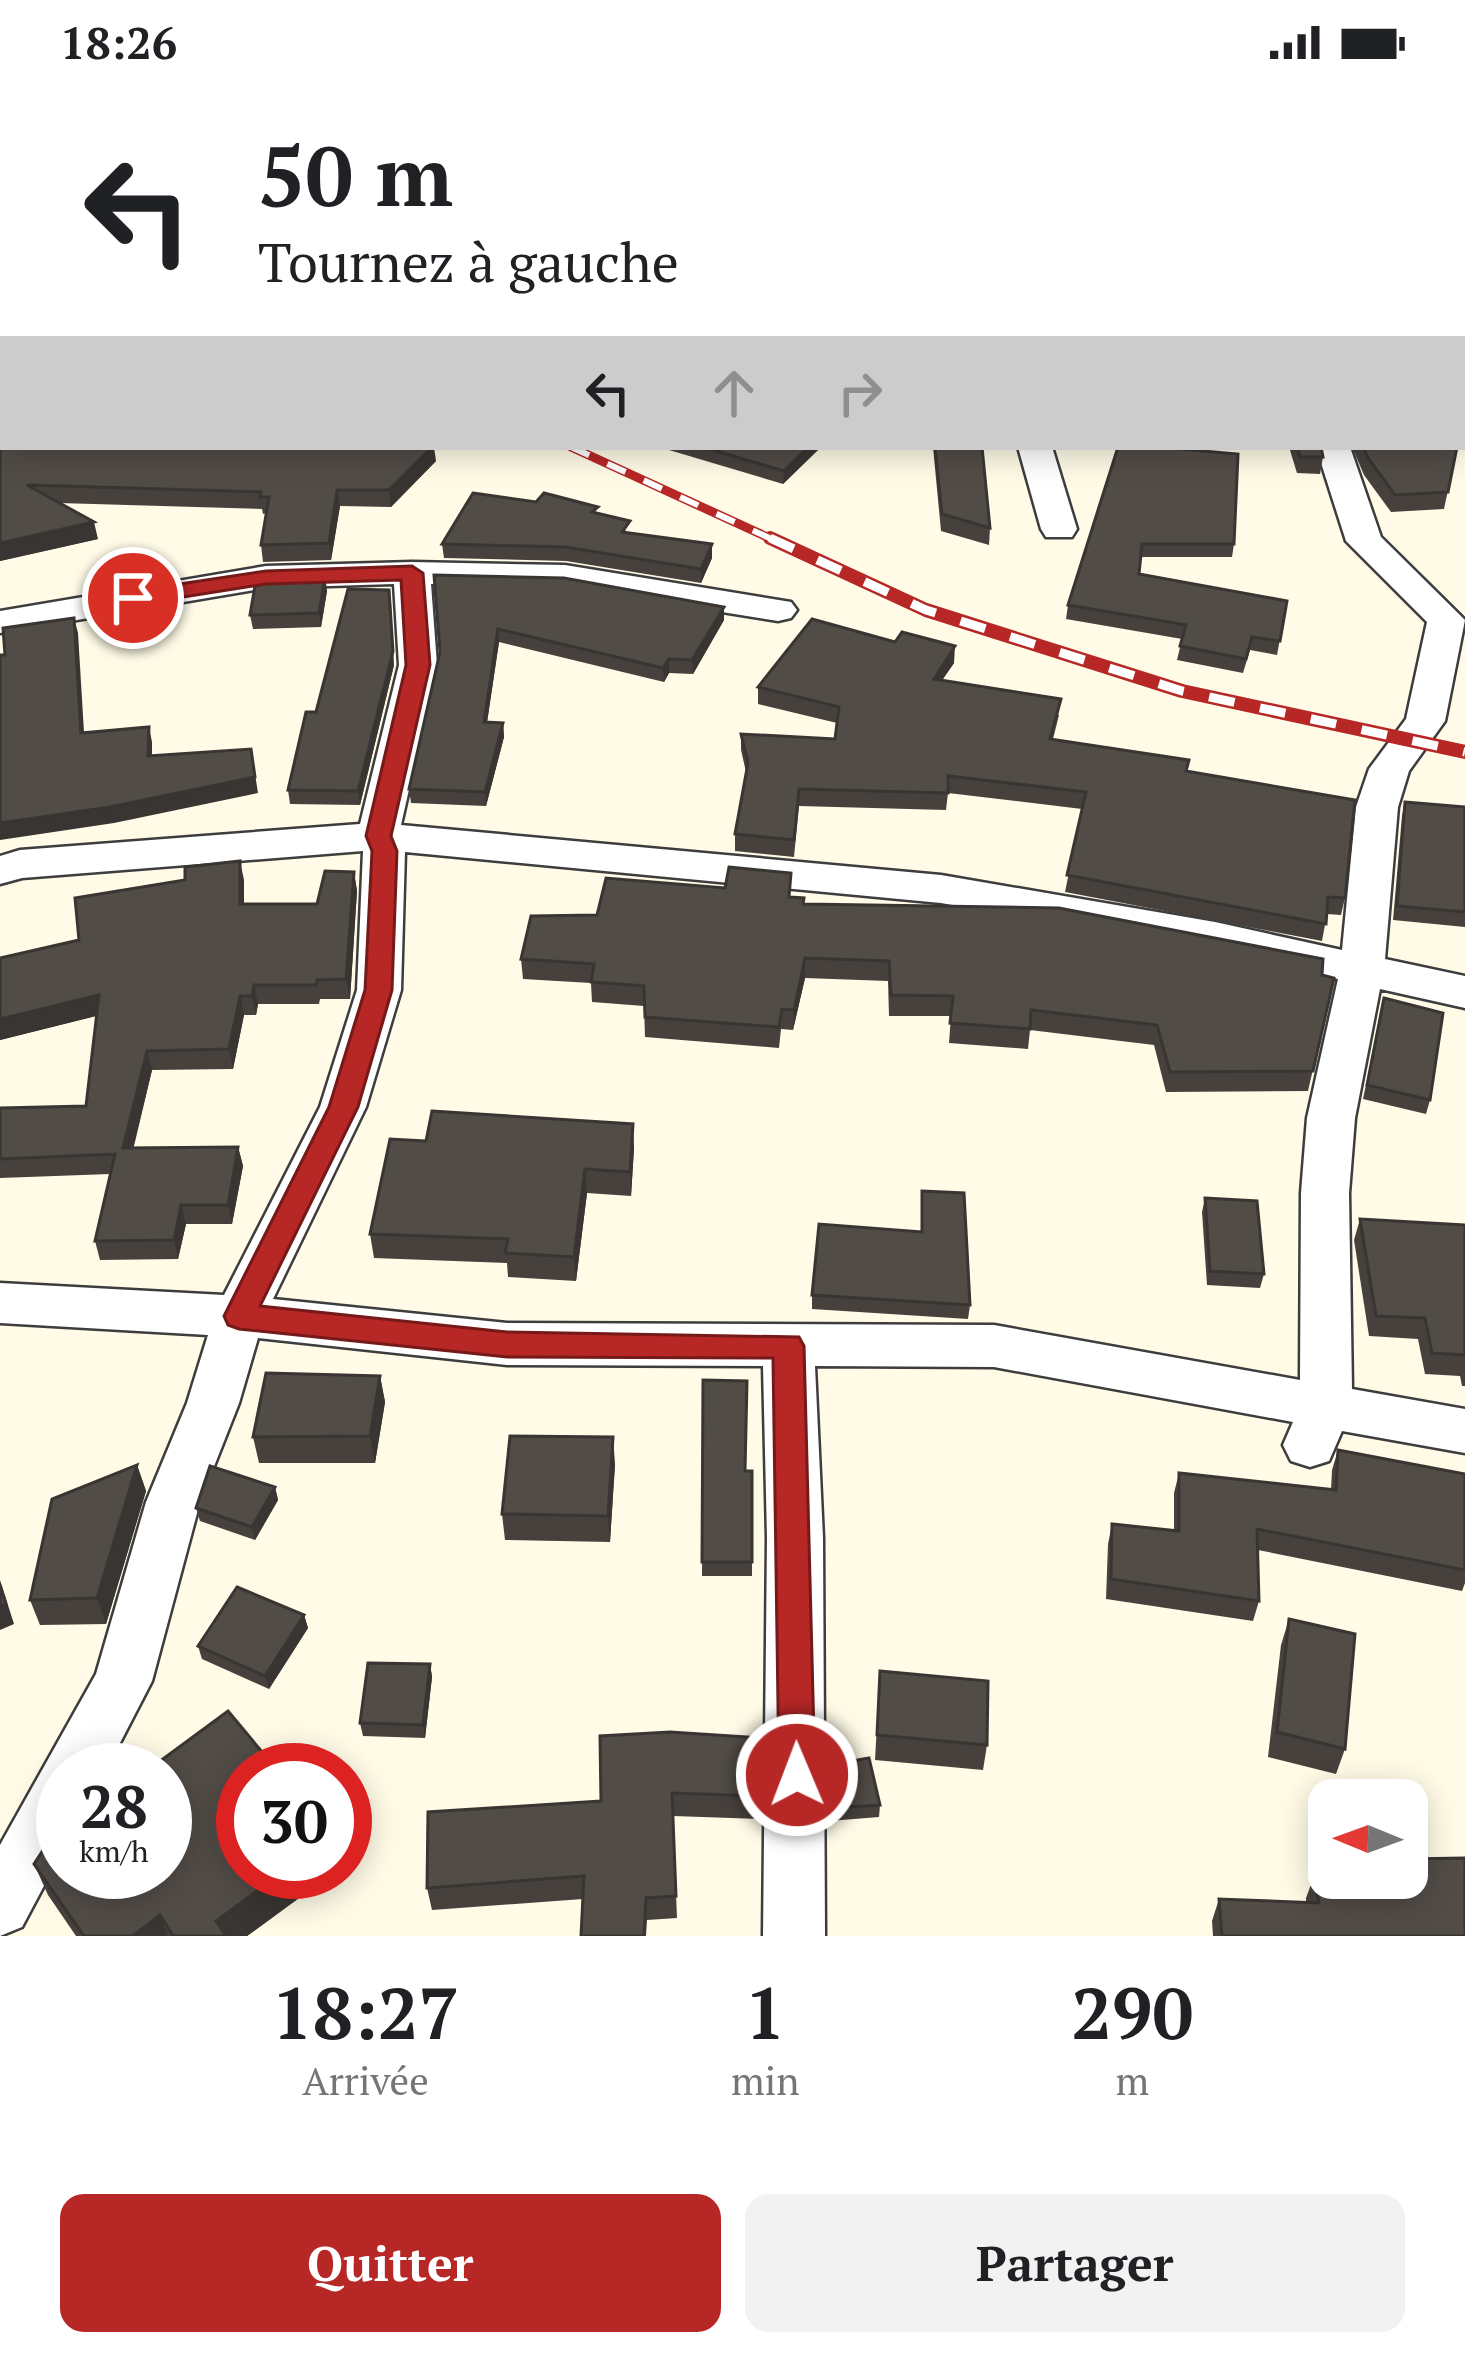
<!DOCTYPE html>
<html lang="fr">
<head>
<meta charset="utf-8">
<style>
	:root { --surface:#fff; --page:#f2f2f2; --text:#202124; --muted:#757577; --accent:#b62726 }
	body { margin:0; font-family:"PT Serif",serif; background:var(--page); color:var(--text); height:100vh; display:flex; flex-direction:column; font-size:45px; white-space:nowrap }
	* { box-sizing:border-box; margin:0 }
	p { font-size:39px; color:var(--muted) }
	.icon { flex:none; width:66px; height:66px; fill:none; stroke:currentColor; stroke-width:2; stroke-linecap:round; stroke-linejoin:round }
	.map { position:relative; height:1852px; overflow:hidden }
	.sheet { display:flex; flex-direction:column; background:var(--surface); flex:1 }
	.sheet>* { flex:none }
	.banner { position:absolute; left:0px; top:0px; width:1467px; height:366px; box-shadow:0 6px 30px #0003; background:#fff; color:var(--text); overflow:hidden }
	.needle { width:78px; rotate:271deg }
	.tools { position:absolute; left:1308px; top:1695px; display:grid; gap:24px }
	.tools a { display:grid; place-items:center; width:120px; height:120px; border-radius:24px; background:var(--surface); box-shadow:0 6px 30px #0003; font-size:60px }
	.speed { position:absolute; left:36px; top:1659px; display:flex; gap:24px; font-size:60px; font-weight:700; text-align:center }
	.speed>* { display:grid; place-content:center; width:156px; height:156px; border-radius:50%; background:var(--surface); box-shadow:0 6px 30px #0003; line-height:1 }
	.speed small { font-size:30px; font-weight:400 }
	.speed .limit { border:18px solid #d22; background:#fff; color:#111 }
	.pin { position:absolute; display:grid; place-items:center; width:102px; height:102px; color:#fff; margin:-51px; border:6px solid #fff; border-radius:50%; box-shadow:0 3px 12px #0007 }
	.me { position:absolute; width:132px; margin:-66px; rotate:359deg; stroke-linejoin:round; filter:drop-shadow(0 0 9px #0008) }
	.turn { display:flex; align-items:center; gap:42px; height:252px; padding:0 60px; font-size:54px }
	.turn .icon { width:156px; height:156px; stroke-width:2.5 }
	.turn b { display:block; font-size:84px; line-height:102px }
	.lanes { display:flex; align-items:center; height:114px; padding:0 60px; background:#0003; justify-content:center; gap:60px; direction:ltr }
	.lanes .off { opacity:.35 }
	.eta { display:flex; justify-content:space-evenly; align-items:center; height:204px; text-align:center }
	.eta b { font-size:72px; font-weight:700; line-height:84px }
	.cta { display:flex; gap:24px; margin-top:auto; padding:24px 60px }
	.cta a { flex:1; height:138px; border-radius:24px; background:var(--accent); color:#fff; font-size:48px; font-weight:700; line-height:138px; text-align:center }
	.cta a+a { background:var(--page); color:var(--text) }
	.status { display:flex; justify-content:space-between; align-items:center; height:84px; padding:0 60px; background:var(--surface); direction:ltr }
	.status svg { height:33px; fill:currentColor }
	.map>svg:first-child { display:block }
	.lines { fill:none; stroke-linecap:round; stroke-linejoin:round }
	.street-casing { stroke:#3d3d3d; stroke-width:5 }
	.street { fill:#fff; fill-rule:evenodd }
	.rail-far1-casing { stroke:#b62726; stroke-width:9 }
	.rail-casing { stroke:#b62726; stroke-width:14 }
	.rail-far1 { stroke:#fff; stroke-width:6; stroke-dasharray:20; stroke-linecap:butt }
	.rail { stroke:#fff; stroke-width:9; stroke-dasharray:26; stroke-linecap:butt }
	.wall { fill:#47413d }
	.shaded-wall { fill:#393532 }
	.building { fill:#524c47; stroke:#393532; stroke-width:3 }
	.route { fill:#b62726; stroke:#761919; stroke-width:3 }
</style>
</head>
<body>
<div class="status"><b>18:26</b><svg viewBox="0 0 49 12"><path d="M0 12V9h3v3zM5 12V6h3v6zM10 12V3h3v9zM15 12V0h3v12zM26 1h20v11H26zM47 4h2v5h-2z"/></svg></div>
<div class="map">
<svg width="1465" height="1852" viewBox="0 0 1465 1852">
	<rect width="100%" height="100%" fill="#fffbe7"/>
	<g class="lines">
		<!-- street casing -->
		<g class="street-casing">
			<g id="street">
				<polygon points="392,0 421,0 390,3"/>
				<polygon points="1380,0 1408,0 1410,3 1382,3"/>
				<polygon points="1464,84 1465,85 1465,103 1464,102"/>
				<polygon points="3,138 3,158 0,159 0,139"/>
				<polygon points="1018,363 1052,363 1077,445 1072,453 1046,453 1041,445"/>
				<path d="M1316,363H1350L1381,453L1465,536L1445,637L1409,687L1398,723L1385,875L1465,892V924L1380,905L1355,1034L1349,1109L1352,1305L1465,1325V1369L1342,1347L1329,1377L1310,1383L1291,1377L1283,1361L1293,1338L994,1283L815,1282L823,1454L825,1852H763L767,1454L763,1282L507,1281L258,1254L239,1319L200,1418L152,1597L106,1686H63V1766L22,1843L0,1852V1761L96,1590L146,1418L187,1319L208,1251L0,1239V1199L224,1211L320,1023L357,906L363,767L22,794L0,800V772L20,766L360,740L399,581L394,500L266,504L0,549V527L266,482L412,478L565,481L791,518L797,526L791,534L778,537L565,503L431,500L437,581L401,741L941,791L1215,838L1342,866L1356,723L1369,685L1406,635L1427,538L1346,457ZM405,768L941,819L1215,868L1338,895L1307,1034L1301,1109L1300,1296L994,1241L507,1239L273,1215L366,1023L401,906Z"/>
			</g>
		</g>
		<!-- street -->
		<use href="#street" class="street"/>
		<!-- rail-far1 casing -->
		<g class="rail-far1-casing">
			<polyline id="rail-far1" points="571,363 776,457"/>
		</g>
		<!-- rail casing -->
		<g class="rail-casing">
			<polyline id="rail" points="770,454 926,526 1182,607 1465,668"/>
		</g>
		<!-- rail-far1 -->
		<use href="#rail-far1" class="rail-far1"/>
		<!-- rail -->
		<use href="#rail" class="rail"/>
	</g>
	<!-- wall -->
	<g class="wall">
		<polygon points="3,363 436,377 391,423 340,422 331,476 263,478 261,461 266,429 263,430 262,425 59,419 98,455 0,477"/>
		<polygon points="669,363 821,363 783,400 669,366"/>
		<polygon points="933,363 982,363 990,444 989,461 941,447"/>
		<polygon points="1118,363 1234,460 1232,473 1140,473 1139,490 1287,517 1277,571 1250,566 1243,589 1177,576 1182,555 1066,535 1068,521"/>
		<polygon points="1289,363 1321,363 1323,373 1320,390 1297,389"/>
		<polygon points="1352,363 1457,363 1444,425 1391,428 1364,391"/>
		<polygon points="598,429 631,450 712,460 712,474 701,499 566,477 444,474 442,460"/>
		<polygon points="325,493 327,507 321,543 253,545 250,531"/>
		<polygon points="564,494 724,536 693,590 669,589 664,598 499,558 487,638 503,639 504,653 486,722 411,719 409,705 440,568"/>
		<polygon points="954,579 942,596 1059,631 1053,655 1186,687 1345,814 1341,831 1327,830 1322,857 1065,808 1082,725 948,709 946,726 799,722 794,773 735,767 735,750 746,688 741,666 741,650 835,655 837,639 758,620 758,603"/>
		<polygon points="394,581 360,721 290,720 288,706"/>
		<polygon points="1405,718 1465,723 1465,843 1393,836 1402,732"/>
		<polygon points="354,788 357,807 350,915 320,915 319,920 258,920 256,931 244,931 233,985 152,986 133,1064 238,1063 243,1082 232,1140 186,1140 178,1175 100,1176 95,1157 110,1090 0,1094 0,1024 86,1022 96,932 0,956 0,874 79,856 244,796 244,820 317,820"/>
		<polygon points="790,813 804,820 1322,891 1334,894 1308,1007 1166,1008 1154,961 1030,946 1028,965 949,959 951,932 889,932 888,897 805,894 793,946 781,945 779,964 645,953 644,922 592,918 591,899 523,895 521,875 597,831"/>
		<polygon points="1384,914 1430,1016 1426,1030 1363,1015"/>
		<polygon points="634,1064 631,1112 587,1109 576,1197 508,1193 507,1179 374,1174 370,1150"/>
		<polygon points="922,1107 970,1221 968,1235 812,1225 812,1211 921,1148"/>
		<polygon points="1205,1114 1264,1190 1260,1204 1207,1201 1202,1128"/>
		<polygon points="1360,1135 1465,1141 1465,1302 1462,1302 1460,1292 1425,1290 1418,1255 1369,1252 1354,1156"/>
		<polygon points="380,1292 385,1318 375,1379 259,1379 253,1353"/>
		<polygon points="703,1296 746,1387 752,1387 752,1492 702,1492"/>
		<polygon points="1338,1366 1465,1390 1465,1499 1462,1507 1258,1466 1259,1517 1253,1537 1106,1515 1108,1460 1112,1440 1174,1447 1174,1409 1179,1389 1331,1406 1332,1386"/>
		<polygon points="615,1380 610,1458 505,1456 502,1430"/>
		<polygon points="137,1381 146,1407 106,1540 40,1541 30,1516"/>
		<polygon points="275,1403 278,1416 255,1456 200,1437 196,1424"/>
		<polygon points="304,1531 308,1544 269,1605 202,1575 198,1562"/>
		<polygon points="1289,1535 1345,1665 1336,1690 1268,1673 1281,1561"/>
		<polygon points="430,1580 432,1593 425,1654 363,1652 360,1639"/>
		<polygon points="880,1587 987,1661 983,1686 875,1676"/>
		<polygon points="761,1654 760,1735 673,1732 677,1834 647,1836 646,1852 581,1852 583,1815 432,1826 427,1804 601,1717"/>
		<polygon points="829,1694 880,1721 879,1733 829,1737"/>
		<polygon points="1319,1703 1329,1716 1465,1852 1213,1852 1212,1837 1219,1815 1306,1819 1306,1814 1313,1795 1310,1726"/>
		<polygon points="34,1780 243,1788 310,1788 314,1803 247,1852 76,1852 48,1811"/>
	</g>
	<!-- shaded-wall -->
	<g class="shaded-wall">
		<polygon points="432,363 434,363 436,377 391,423 389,406"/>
		<polygon points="808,363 821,363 783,400 784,387"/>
		<polygon points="337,406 340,422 331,476 329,459"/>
		<polygon points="94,438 98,455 0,477 0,459"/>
		<polygon points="712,460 712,474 701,499 701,485"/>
		<polygon points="325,493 327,507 321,543 319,529"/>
		<polygon points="391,519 394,581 360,721 358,707"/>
		<polygon points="724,523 724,536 693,590 692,576"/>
		<polygon points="74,534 78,549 85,665 81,649"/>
		<polygon points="498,545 499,558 485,652 484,638"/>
		<polygon points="955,562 954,579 932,611 934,595"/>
		<polygon points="669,575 669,589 664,598 663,584"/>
		<polygon points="503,639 504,653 486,722 485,708"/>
		<polygon points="149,643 152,658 152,688 148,672"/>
		<polygon points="251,665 258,709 114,739 0,756 0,739"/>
		<polygon points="240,777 244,796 244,839 240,820"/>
		<polygon points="354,788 357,807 350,915 346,895"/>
		<polygon points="805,874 805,894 793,946 794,926"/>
		<polygon points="254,901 258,920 256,931 252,912"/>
		<polygon points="99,911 104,930 0,956 0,935"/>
		<polygon points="240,912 244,931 233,985 229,965"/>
		<polygon points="147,967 152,986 129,1083 123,1064"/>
		<polygon points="633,1040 634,1064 631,1112 630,1088"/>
		<polygon points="238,1063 243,1082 232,1140 228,1121"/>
		<polygon points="585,1085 587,1109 576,1197 574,1173"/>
		<polygon points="181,1121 186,1140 178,1175 174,1156"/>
		<polygon points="380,1292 385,1318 375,1379 370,1352"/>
		<polygon points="613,1353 615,1380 610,1458 608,1432"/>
		<polygon points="137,1381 146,1407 106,1540 97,1514"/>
		<polygon points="275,1403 278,1416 255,1456 252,1443"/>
		<polygon points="0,1496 14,1540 0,1546"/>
		<polygon points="304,1531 308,1544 269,1605 265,1592"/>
		<polygon points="430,1580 432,1593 425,1654 423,1641"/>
		<polygon points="283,1788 310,1788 314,1803 247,1852 221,1852 216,1837"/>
		<polygon points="160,1831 168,1852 133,1852"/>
	</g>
	<!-- building -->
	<g class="building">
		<polygon points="0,0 359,0 357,3 3,3 3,122 0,120"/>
		<polygon points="427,0 472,0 471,3 426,3"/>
		<polygon points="576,0 791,0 788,3 573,3"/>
		<polygon points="860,0 1367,0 1370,3 859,3"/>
		<polygon points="1464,153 1465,154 1464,226"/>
		<polygon points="1464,238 1465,250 1464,324"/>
		<polygon points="0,248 2,248 0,261 3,261 3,363 432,363 389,406 337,406 329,459 261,461 269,413 260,413 261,408 27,401 94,438 0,459"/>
		<polygon points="703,363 808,363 784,387"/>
		<polygon points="935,363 982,363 990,444 942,430"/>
		<polygon points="1118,363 1159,363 1238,370 1234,460 1142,460 1139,490 1287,517 1280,557 1252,553 1246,575 1180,562 1186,541 1068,521"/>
		<polygon points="1297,363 1321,363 1323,373 1300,373"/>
		<polygon points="1363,363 1457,363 1448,408 1395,411 1368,374"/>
		<polygon points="473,409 536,418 544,409 598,423 592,428 630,437 622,448 712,460 701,485 565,463 442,460"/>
		<polygon points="434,491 564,494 724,523 692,576 669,575 663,584 498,545 484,638 503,639 485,708 409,705 440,568"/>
		<polygon points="325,493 319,529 250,531 256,496"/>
		<polygon points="348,505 389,506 393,567 358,707 288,706 306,628 316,628"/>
		<polygon points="74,534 81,649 149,643 148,672 251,665 255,693 110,723 0,739 0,571 5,571 3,544"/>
		<polygon points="812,535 895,558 902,548 955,562 934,595 1061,615 1050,655 1189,676 1186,687 1355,716 1345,814 1328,813 1326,840 1067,791 1086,708 948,692 948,709 799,705 794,756 735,750 748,679 741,650 835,655 839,623 758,603"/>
		<polygon points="1405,718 1465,723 1465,828 1397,822"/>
		<polygon points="240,777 240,820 317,820 325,787 354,788 346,895 317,896 316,901 254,901 252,912 240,912 229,965 147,967 123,1064 238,1063 228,1121 181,1121 174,1156 95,1157 115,1070 0,1075 0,1024 86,1022 99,911 0,935 0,874 79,856 75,814 185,796 185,783"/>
		<polygon points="729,783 791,789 789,813 804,814 803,820 1059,824 1323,875 1322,891 1334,894 1313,987 1170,988 1157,941 1031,926 1030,945 950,939 953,912 891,911 889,877 805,874 794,926 782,925 779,943 645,933 644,902 591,898 594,880 521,875 531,832 597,831 606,794 725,804"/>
		<polygon points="1384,914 1443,929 1430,1016 1367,1001"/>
		<polygon points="432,1027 633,1040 630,1088 585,1085 574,1173 505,1169 508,1155 370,1150 390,1055 426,1057"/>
		<polygon points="922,1107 964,1109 970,1221 812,1211 819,1140 922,1148"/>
		<polygon points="1205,1114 1257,1117 1264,1190 1210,1187"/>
		<polygon points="1360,1135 1465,1141 1465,1271 1432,1269 1425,1234 1376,1232"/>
		<polygon points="266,1289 380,1292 370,1352 253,1353"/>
		<polygon points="703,1296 747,1297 745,1387 752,1387 752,1478 702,1478"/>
		<polygon points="510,1352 613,1353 608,1432 502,1430"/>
		<polygon points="1338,1366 1465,1390 1465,1486 1257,1445 1259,1517 1111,1495 1112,1440 1179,1447 1179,1389 1336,1406"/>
		<polygon points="137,1381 97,1514 30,1516 52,1415"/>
		<polygon points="210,1382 275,1403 252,1443 196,1424"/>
		<polygon points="0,1501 6,1520 0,1522"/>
		<polygon points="237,1503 304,1531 265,1592 198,1562"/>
		<polygon points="1289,1535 1355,1550 1345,1665 1277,1648"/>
		<polygon points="368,1579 430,1580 423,1641 360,1639"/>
		<polygon points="880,1587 988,1597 987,1661 877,1651"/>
		<polygon points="228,1627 277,1686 243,1686 243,1788 283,1788 216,1837 226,1852 173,1852 160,1831 133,1852 84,1852 34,1780 47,1760 63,1748 63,1788 165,1788 165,1686 148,1686"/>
		<polygon points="670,1648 761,1654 760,1712 672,1709 676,1812 646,1814 644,1852 581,1852 584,1792 427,1804 428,1728 601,1717 600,1652"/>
		<polygon points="869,1674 880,1721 830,1724 829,1681"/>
		<polygon points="1319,1703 1392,1712 1392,1716 1329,1716 1329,1794 1407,1794 1407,1775 1465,1774 1465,1852 1222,1852 1219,1815 1319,1819 1314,1793 1323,1793"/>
	</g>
	<!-- route -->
	<polygon class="route" points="412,482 423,489 430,581 391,752 397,767 392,906 358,1023 260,1222 507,1248 799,1253 804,1262 815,1691 810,1703 797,1708 784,1703 779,1691 773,1274 507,1273 239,1245 228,1241 224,1232 329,1023 365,906 372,767 366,752 406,581 401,496 266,500 133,521 122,514 133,507 266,487"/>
</svg>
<div class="tools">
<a><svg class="needle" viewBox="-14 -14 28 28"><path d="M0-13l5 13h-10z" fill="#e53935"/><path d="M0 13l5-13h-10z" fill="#757577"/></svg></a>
</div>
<div class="speed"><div>28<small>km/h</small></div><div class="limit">30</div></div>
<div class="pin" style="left:133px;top:514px;background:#d93025"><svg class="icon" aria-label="arrive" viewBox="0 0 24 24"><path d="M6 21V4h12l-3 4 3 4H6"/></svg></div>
<svg class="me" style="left:797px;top:1691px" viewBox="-20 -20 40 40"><circle r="17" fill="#b62726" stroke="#fff" stroke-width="3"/><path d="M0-11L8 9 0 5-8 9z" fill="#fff"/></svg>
<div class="banner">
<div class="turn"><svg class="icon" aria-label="left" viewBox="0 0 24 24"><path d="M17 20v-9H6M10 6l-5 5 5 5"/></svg><div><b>50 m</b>Tournez à gauche</div></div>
<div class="lanes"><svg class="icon" aria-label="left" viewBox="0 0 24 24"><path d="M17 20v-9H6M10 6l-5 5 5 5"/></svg><svg class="icon off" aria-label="ahead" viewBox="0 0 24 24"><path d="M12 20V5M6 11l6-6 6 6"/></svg><svg class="icon off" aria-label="right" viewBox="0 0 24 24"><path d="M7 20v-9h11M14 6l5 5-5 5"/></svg></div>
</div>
</div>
<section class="sheet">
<div class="eta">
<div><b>18:27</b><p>Arrivée</p></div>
<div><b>1</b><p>min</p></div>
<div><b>290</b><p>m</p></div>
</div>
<div class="cta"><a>Quitter</a><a>Partager</a></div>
</section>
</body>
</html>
